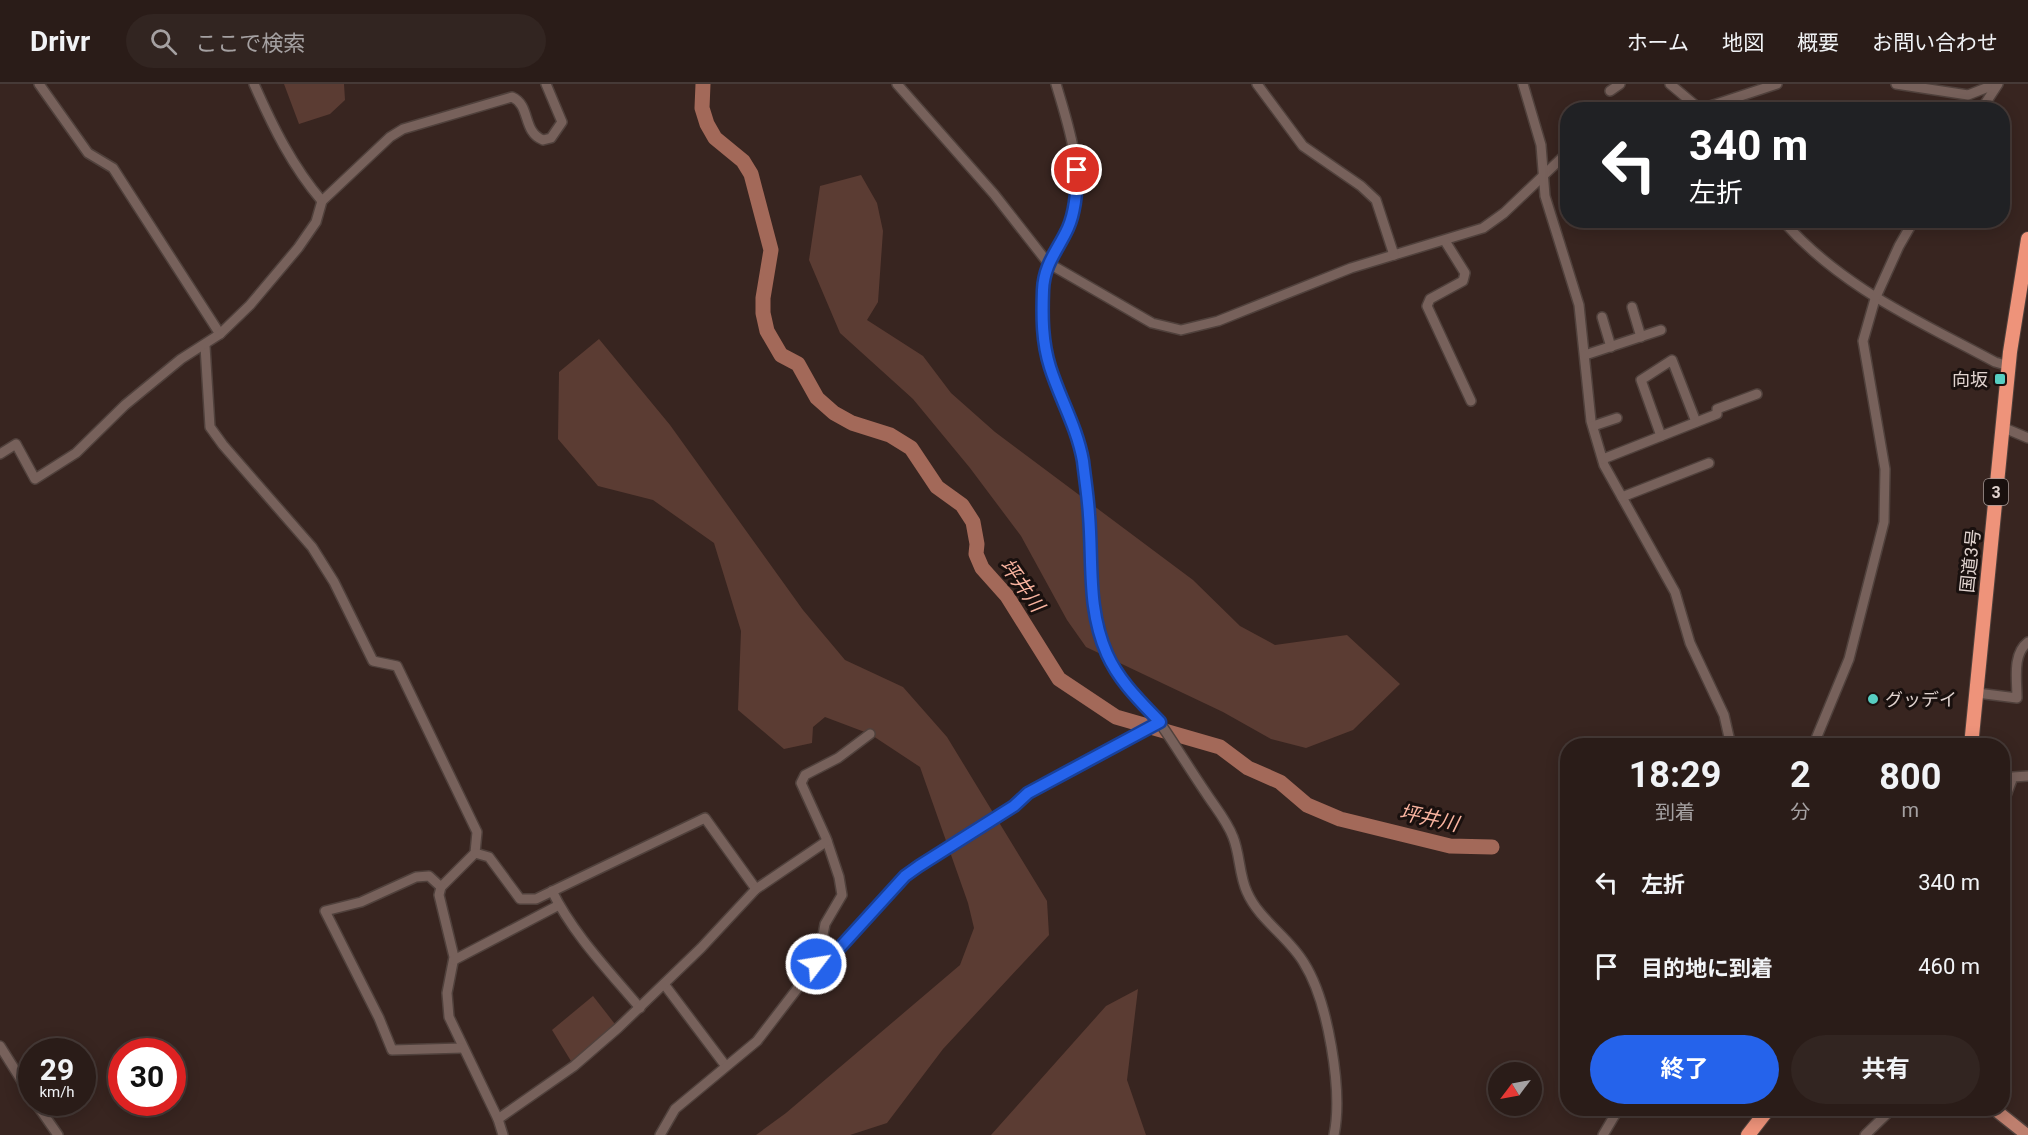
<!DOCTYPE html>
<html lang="ja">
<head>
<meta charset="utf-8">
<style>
	:root { --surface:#2a1c18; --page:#322521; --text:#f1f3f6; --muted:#a5a1a2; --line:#463a37; --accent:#2563eb }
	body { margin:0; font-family:Roboto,"Noto Sans JP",sans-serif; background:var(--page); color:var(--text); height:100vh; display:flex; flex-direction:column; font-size:22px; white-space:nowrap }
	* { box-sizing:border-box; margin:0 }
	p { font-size:20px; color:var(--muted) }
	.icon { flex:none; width:33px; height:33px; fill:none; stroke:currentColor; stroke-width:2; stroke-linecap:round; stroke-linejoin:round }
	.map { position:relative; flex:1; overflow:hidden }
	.details { position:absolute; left:1560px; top:654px; width:450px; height:378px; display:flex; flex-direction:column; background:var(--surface); border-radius:24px; box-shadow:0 3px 15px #0003,0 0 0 2px var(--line) }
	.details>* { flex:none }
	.hud { position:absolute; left:1560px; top:18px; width:450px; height:126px; border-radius:24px; box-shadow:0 3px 15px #0003,0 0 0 2px var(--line); background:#202124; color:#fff; overflow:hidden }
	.needle { width:39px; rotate:238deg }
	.buttons { position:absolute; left:1488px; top:978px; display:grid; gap:12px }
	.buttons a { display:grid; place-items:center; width:54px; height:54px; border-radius:50%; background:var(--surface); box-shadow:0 3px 15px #0003,0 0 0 2px var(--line); font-size:30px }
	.speed { position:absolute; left:18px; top:954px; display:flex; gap:12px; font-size:30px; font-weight:700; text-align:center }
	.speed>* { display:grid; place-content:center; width:78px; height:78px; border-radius:50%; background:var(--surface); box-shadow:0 3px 15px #0003,0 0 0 2px var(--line); line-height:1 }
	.speed small { font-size:15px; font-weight:400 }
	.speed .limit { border:9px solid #d22; background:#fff; color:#111 }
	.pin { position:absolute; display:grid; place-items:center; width:51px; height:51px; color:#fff; margin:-26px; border:3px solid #fff; border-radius:50%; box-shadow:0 2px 6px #0007 }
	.me { position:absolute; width:66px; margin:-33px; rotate:59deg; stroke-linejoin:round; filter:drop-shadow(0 0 4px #0008) }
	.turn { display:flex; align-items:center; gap:21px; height:126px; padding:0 30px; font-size:27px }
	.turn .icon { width:78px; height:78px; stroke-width:2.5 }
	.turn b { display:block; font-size:42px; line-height:51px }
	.eta { display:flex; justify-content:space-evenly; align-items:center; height:102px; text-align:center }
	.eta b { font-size:36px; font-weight:700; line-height:42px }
	.action { display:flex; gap:12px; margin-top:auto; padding:12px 30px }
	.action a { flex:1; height:69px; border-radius:36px; background:var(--accent); color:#fff; font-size:24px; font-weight:700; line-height:69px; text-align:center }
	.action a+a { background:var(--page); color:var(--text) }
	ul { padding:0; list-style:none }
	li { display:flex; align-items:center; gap:18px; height:84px; padding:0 30px }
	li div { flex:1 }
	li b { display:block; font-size:22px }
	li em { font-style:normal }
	header { display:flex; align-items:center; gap:36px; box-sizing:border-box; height:84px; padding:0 30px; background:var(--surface); border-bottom:2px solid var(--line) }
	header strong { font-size:28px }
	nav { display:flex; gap:33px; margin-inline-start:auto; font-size:21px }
	.search { width:420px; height:54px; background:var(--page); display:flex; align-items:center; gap:15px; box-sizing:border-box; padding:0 21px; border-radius:33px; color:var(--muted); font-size:22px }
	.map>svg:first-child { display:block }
	.green { fill:#5b3c33 }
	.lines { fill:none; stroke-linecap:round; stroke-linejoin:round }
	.river { stroke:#a36959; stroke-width:15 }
	.minor-casing { stroke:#50413c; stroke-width:12 }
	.major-casing { stroke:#50413c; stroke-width:15 }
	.highway-casing { stroke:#50413c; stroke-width:16 }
	.minor { stroke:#77615b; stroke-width:9 }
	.major { stroke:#be7f6e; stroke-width:12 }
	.highway { stroke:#ee937a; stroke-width:14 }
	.route-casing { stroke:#184099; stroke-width:15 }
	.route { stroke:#2563eb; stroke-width:10 }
	.poi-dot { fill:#57cec2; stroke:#19100e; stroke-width:2 }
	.labels { text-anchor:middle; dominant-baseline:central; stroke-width:6; stroke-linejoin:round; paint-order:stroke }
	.shield { fill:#19100e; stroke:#a49895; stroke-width:1.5 }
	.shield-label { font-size:16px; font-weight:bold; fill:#e0d3cf }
	.poi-label { font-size:18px; fill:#e0d3cf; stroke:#19100e; text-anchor:end }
	.street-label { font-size:18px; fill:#e0d3cf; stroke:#19100e }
	.water-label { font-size:20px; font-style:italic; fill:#fab4a0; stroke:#19100e }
</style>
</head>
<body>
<header>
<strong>Drivr</strong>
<div class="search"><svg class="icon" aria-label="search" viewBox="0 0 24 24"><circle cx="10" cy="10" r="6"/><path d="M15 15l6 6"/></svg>ここで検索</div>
<nav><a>ホーム</a><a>地図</a><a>概要</a><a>お問い合わせ</a></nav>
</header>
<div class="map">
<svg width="2028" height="1051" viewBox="0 0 2028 1051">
	<rect width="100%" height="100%" fill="#382520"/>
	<!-- green -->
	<g class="green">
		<polygon points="284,0 344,0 345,16 330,30 299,40"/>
		<polygon points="861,91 877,119 883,147 878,218 867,236 923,272 951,309 995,348 1193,496 1240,542 1275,561 1347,551 1400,600 1353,646 1306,664 1271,655 1223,628 1086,563 1067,536 1021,452 970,384 913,315 840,249 809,176 820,102"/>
		<polygon points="599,255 670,341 803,526 845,576 903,603 947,653 1047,817 1049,851 943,965 887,1039 850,1051 756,1051 786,1029 960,881 974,844 968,819 920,683 870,650 825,633 813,643 812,659 784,665 738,626 741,547 714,459 653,416 598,402 558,355 559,288"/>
		<polygon points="1138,905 1127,996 1146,1051 991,1051 1106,922"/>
		<polygon points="593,912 618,944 574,982 552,946"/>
	</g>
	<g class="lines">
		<!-- river -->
		<polyline class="river" points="703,0 702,24 707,40 715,54 743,77 751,90 771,166 763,214 763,229 767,247 781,271 798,280 817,314 834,329 852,339 890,351 911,364 937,403 962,421 973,438 977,460 976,470 982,484 1007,512 1059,595 1116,633 1220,663 1248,684 1280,698 1307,721 1340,735 1450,762 1492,763"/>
		<!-- minor casing -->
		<g class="minor-casing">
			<g id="minor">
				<polyline points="39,0 88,69 113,84 220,250"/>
				<path d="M254,0C273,43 292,82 322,117"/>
				<polyline points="897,0 994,110 1048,179 1152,239 1181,246 1218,237 1351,184 1483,144 1504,129 1568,68"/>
				<path d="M1056,0C1069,44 1087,94 1070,140C1059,169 1043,177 1043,213C1042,236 1043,259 1049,281C1059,315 1077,343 1083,378C1092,440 1082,514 1107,570C1120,600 1145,616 1162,642C1177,664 1191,687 1206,709C1215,723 1227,737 1233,753C1240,770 1239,791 1247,808C1259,836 1289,853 1304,879C1328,917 1343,1007 1334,1051"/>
				<polyline points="1257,0 1303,62 1361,102 1376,116 1394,171"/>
				<polyline points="1523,0 1541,61 1545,112 1579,221 1591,337 1604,381 1675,508 1690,559 1724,631 1731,662"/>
				<polyline points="1670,0 1701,26"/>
				<polyline points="1896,0 1968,11 1996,0"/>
				<polyline points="1610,7 1620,0"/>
				<polyline points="1698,26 1777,0"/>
				<polyline points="1981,26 1998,0"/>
				<path d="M1782,136C1842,204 1917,236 1995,278L2009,282"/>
				<polyline points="1445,157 1465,189 1463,197 1430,215 1427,222 1471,317"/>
				<polyline points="1632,223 1641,253"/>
				<polyline points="1602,233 1611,263"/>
				<polyline points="205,262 210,343 223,361 312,463 334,498 373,577 397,582 477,748 475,769 441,803 439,811 454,873 447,909 449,933 498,1035 503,1051"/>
				<polyline points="1585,271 1661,246"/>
				<polyline points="1593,342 1617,334"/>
				<polyline points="2002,343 2028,354"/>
				<polyline points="1661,352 1641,296 1672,276 1696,338"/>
				<path d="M0,370L16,360L35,395L76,369L125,321L181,275L220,250L250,221L298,164L316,138L322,117L390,53L403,45L512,13C531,21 522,48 543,56L551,54L562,38L546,0"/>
				<polyline points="1603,375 1717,330 1717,325 1757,310"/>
				<polyline points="1622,413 1709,379"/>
				<path d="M1977,609L2017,614C2017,596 2012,570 2028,558"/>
				<polyline points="1813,662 1849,575 1884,438 1885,385 1863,257 1875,215 1899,162 1914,136"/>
				<polyline points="2002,722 2013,693 2028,692"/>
				<polyline points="475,769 489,773 520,815 536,815 705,734 756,805"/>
				<polyline points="441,803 429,792 416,793 361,818 325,827 379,934 392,966 463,964"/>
				<path d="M552,807C573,850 609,887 640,924"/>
				<polyline points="454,876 559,821"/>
				<polyline points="817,883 825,840 842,811 839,793 826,754 801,699 805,691 838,674 870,650"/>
				<polyline points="664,900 725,981"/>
				<polyline points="0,962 32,1013"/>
				<polyline points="35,1018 58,1051"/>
				<polyline points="498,1035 574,982 618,944 701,864 756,805 827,757"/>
				<polyline points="660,1051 675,1025 757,957 807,892 834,870 905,792 1014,722 1028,709 1160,638"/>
				<polyline points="1603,1051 1619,1024"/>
				<polyline points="1865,1051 1893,1024"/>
			</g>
		</g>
		<!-- major casing -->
		<g class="major-casing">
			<polyline id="major" points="1993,1024 2027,1051"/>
		</g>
		<!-- highway casing -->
		<g class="highway-casing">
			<g id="highway">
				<polyline points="1971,662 2010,268 2028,155"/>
				<polyline points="1748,1051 1769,1024"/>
			</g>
		</g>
		<!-- minor -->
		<use href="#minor" class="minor"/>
		<!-- major -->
		<use href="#major" class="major"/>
		<!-- highway -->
		<use href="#highway" class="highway"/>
	</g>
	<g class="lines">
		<!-- route casing -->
		<g class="route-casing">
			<path id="route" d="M816,880L817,884L834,870L905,792L919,782L1014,722L1028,709L1160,638C1140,617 1119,597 1107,570C1087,525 1093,479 1089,431C1088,413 1085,395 1083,377C1077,343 1060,315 1050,283C1042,258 1042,232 1043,206C1044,180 1058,166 1068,144C1076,126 1077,105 1077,86"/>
		</g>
		<!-- route -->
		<use href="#route" class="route"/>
	</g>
	<!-- markers -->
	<g class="poi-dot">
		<rect x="1994" y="289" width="12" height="12" rx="3"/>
		<circle cx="1873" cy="615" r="6"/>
	</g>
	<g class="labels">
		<!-- shield labels -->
		<rect class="shield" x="1984" y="395" width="24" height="26" rx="4.5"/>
		<g class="shield-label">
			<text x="1996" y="408">3</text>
		</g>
		<!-- poi labels -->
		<g class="poi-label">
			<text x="1988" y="295">向坂</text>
			<text x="1885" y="615" text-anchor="start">グッデイ</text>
		</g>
		<!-- street labels -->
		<g class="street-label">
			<text transform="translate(1970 477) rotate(-84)">国道3号</text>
		</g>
		<!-- water labels -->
		<g class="water-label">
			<text transform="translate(1022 501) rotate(54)">坪井川</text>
			<text transform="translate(1429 734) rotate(12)">坪井川</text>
		</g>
	</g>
</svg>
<div class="buttons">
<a><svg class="needle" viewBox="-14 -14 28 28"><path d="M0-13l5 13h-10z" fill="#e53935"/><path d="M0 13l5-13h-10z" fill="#a5a1a2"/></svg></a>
</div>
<div class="speed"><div>29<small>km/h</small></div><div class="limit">30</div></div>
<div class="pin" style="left:1077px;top:86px;background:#d93025"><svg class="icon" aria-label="arrive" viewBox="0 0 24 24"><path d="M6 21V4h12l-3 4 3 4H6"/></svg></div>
<svg class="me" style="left:816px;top:880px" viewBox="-20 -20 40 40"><circle r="17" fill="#2563eb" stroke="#fff" stroke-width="3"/><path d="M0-11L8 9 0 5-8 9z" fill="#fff"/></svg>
<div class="hud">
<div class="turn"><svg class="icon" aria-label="left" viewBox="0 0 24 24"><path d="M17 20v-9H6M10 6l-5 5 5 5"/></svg><div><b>340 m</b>左折</div></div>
</div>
<section class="details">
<div class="eta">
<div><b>18:29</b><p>到着</p></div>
<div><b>2</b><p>分</p></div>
<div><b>800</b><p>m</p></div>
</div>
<ul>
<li><svg class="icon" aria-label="left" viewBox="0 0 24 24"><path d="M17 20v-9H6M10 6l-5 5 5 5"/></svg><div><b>左折</b></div><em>340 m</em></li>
<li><svg class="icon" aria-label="arrive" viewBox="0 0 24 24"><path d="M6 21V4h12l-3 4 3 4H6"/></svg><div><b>目的地に到着</b></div><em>460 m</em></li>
</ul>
<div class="action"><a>終了</a><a>共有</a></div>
</section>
</div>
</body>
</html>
